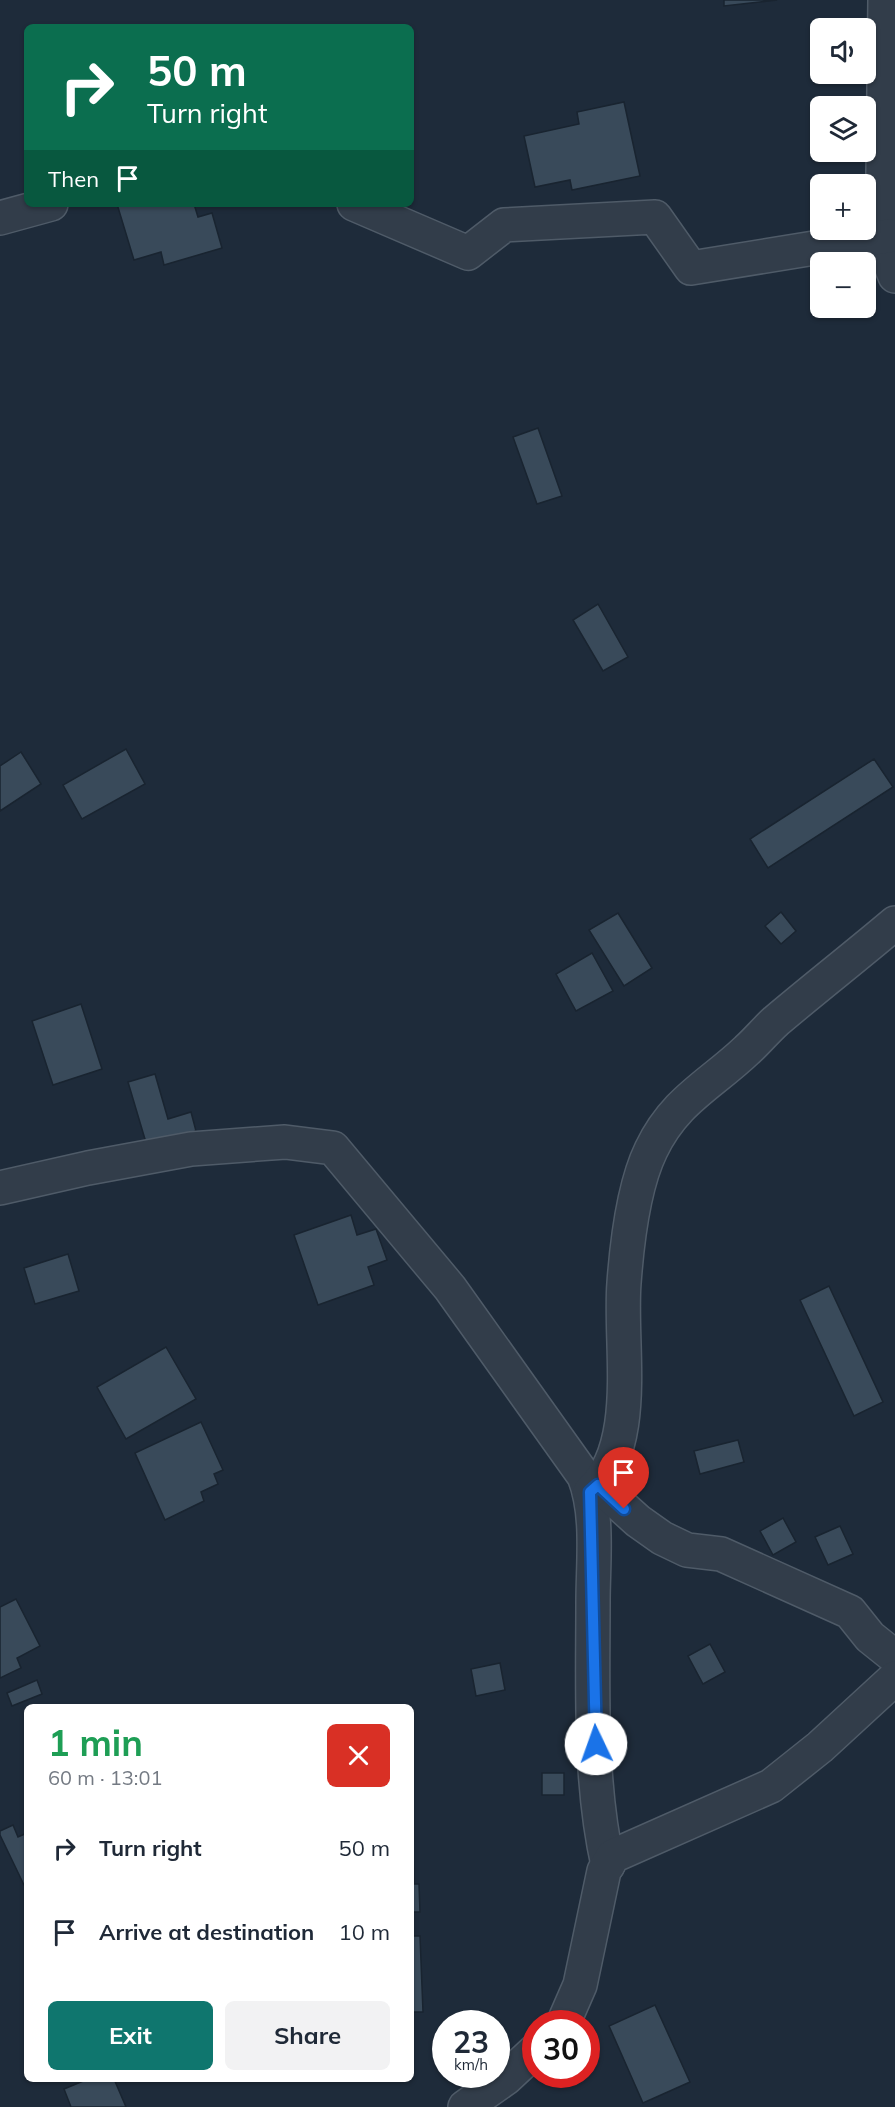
<!DOCTYPE html>
<html lang="en">
<head>
<meta charset="utf-8">
<style>
	:root { --surface:#fff; --page:#f2f2f3; --text:#1f2937; --muted:#747a83; --accent:#0f766e }
	body { margin:0; font-family:Mulish,sans-serif; background:var(--page); color:var(--text); height:100vh; display:flex; flex-direction:column; font-size:22px; white-space:nowrap }
	* { box-sizing:border-box; margin:0 }
	p { font-size:20px; color:var(--muted) }
	.icon { flex:none; width:33px; height:33px; fill:none; stroke:currentColor; stroke-width:2; stroke-linecap:round; stroke-linejoin:round }
	.map { position:relative; flex:1; overflow:hidden }
	.details { position:absolute; left:24px; top:1704px; width:390px; height:378px; display:flex; flex-direction:column; background:var(--surface); border-radius:9px; box-shadow:0 2px 4px #0004 }
	.details>* { flex:none }
	.banner { position:absolute; left:24px; top:24px; width:390px; height:183px; border-radius:9px; box-shadow:0 2px 4px #0004; background:#0b6e4f; color:#fff; overflow:hidden }
	.controls { position:absolute; left:810px; top:18px; display:grid; gap:12px }
	.controls a { display:grid; place-items:center; width:66px; height:66px; border-radius:9px; background:var(--surface); box-shadow:0 2px 4px #0004; font-size:30px }
	.speed { position:absolute; left:432px; top:2010px; display:flex; gap:12px; font-size:30px; font-weight:700; text-align:center }
	.speed>* { display:grid; place-content:center; width:78px; height:78px; border-radius:50%; background:var(--surface); box-shadow:0 2px 4px #0004; line-height:1 }
	.speed small { font-size:15px; font-weight:400 }
	.speed .limit { border:9px solid #d22; background:#fff; color:#111 }
	.pin { position:absolute; display:grid; place-items:center; width:51px; height:51px; color:#fff; margin:-62px -26px; border-radius:50% 50% 50% 0; rotate:-45deg; box-shadow:0 0 6px #0007 }
	.pin .icon { rotate:45deg }
	.me { position:absolute; width:66px; margin:-33px; rotate:357deg; stroke-linejoin:round; filter:drop-shadow(0 0 4px #0008) }
	.turn { display:flex; align-items:center; gap:21px; height:126px; padding:0 24px; font-size:27px }
	.turn .icon { width:78px; height:78px; stroke-width:2.5 }
	.turn b { display:block; font-size:42px; line-height:51px }
	.then { display:flex; align-items:center; height:57px; padding:0 24px; background:#0003; gap:12px; font-size:22px }
	.round { display:grid; place-items:center; flex:none; width:63px; height:63px; border-radius:9px; background:var(--page) }
	.summary { display:flex; align-items:center; justify-content:space-between; height:102px; padding:0 24px }
	h1 { font-size:36px; font-weight:700; line-height:45px; color:#1e9e55 }
	.cta { display:flex; gap:12px; margin-top:auto; padding:12px 24px }
	.cta a { flex:1; height:69px; border-radius:9px; background:var(--accent); color:#fff; font-size:24px; font-weight:700; line-height:69px; text-align:center }
	.cta a+a { background:var(--page); color:var(--text) }
	ul { padding:0; list-style:none }
	li { display:flex; align-items:center; gap:18px; height:84px; padding:0 24px }
	li div { flex:1 }
	li b { display:block; font-size:22px }
	li em { font-style:normal }
	.map>svg:first-child { display:block }
	.building { fill:#394a5a; stroke:#192430; stroke-width:1.5 }
	.lines { fill:none; stroke-linecap:round; stroke-linejoin:round }
	.street-casing { stroke:#4f5b68; stroke-width:36 }
	.street { stroke:#323d4a; stroke-width:33 }
	.route-casing { stroke:#114b97; stroke-width:15 }
	.route { stroke:#1a73e8; stroke-width:10 }
</style>
</head>
<body>
<div class="map">
<svg width="895" height="2107" viewBox="0 0 895 2107">
	<rect width="100%" height="100%" fill="#1e2b3a"/>
	<!-- building -->
	<g class="building">
		<polygon points="724,0 777,0 724,6"/>
		<polygon points="624,102 640,176 572,190 570,180 535,187 524,136 579,124 577,112"/>
		<polygon points="117,204 194,204 198,217 212,213 222,248 164,265 161,252 134,260"/>
		<polygon points="538,428 562,496 537,504 513,437"/>
		<polygon points="598,604 628,657 603,671 573,620"/>
		<polygon points="126,749 145,784 82,819 63,785"/>
		<polygon points="21,752 41,784 0,811 0,766"/>
		<polygon points="874,759 893,787 768,868 750,839"/>
		<polygon points="781,912 796,931 781,944 765,926"/>
		<polygon points="618,913 652,968 624,986 589,930"/>
		<polygon points="592,953 613,991 576,1011 556,974"/>
		<polygon points="81,1004 102,1069 53,1085 32,1021"/>
		<polygon points="155,1074 168,1119 191,1112 196,1131 147,1146 128,1082"/>
		<polygon points="351,1215 357,1235 376,1229 387,1260 368,1267 374,1285 318,1305 294,1235"/>
		<polygon points="68,1254 79,1291 35,1304 24,1268"/>
		<polygon points="829,1286 883,1402 854,1416 800,1300"/>
		<polygon points="166,1347 196,1399 126,1439 97,1387"/>
		<polygon points="201,1422 223,1470 214,1474 218,1484 201,1492 204,1501 165,1520 135,1453"/>
		<polygon points="738,1440 744,1462 700,1474 694,1451"/>
		<polygon points="783,1518 796,1542 773,1555 760,1531"/>
		<polygon points="840,1526 853,1554 828,1565 815,1537"/>
		<polygon points="16,1599 40,1646 17,1658 21,1668 0,1678 0,1607"/>
		<polygon points="710,1644 725,1672 703,1684 688,1656"/>
		<polygon points="500,1663 505,1690 476,1696 471,1669"/>
		<polygon points="37,1680 42,1694 12,1706 7,1693"/>
		<rect x="542" y="1773" width="22" height="22"/>
		<polygon points="13,1825 18,1837 27,1833 27,1883 24,1885 0,1835 0,1831"/>
		<polygon points="411,1853 413,1853 414,1884 419,1884 420,1912 411,1912"/>
		<polygon points="411,1936 420,1936 423,2012 411,2012"/>
		<polygon points="655,2005 690,2082 643,2103 609,2026"/>
		<polygon points="88,2079 114,2079 126,2107 71,2107 64,2089"/>
	</g>
	<g class="lines">
		<!-- street casing -->
		<g class="street-casing">
			<g id="street">
				<polyline points="885,0 883,173 889,261 895,276"/>
				<polyline points="354,204 468,253 504,225 655,217 691,268 888,236"/>
				<polyline points="0,218 51,204"/>
				<path d="M0,1188L88,1168L191,1149L285,1142L333,1148L450,1288L584,1476C599,1514 593,1561 593,1602C593,1689 589,1780 608,1865"/>
				<polyline points="598,1485 638,1521 662,1538 687,1550 721,1554 850,1612 870,1637 895,1657"/>
				<path d="M590,1492C641,1447 619,1345 624,1283C627,1242 633,1187 651,1150C675,1100 709,1086 747,1050C757,1041 766,1030 776,1021C815,988 856,956 895,923"/>
				<polyline points="563,2024 580,1985 604,1871 613,1856 771,1786 820,1747 895,1678"/>
				<polyline points="465,2107 506,2078 536,2050"/>
			</g>
		</g>
		<!-- street -->
		<use href="#street" class="street"/>
	</g>
	<g class="lines">
		<!-- route casing -->
		<g class="route-casing">
			<polyline id="route" points="596,1744 590,1492 598,1485 624,1509"/>
		</g>
		<!-- route -->
		<use href="#route" class="route"/>
	</g>
</svg>
<div class="controls">
<a><svg class="icon" aria-label="sound" viewBox="0 0 24 24"><path d="M4 9h4l5-4v14l-5-4H4zM17 9q2 3 0 6"/></svg></a>
<a><svg class="icon" aria-label="layers" viewBox="0 0 24 24"><path d="M12 4l9 5-9 5-9-5zM3 14l9 5 9-5"/></svg></a>
<a>+</a>
<a>−</a>
</div>
<div class="speed"><div>23<small>km/h</small></div><div class="limit">30</div></div>
<div class="pin" style="left:624px;top:1509px;background:#d93025"><svg class="icon" aria-label="arrive" viewBox="0 0 24 24"><path d="M6 21V4h12l-3 4 3 4H6"/></svg></div>
<svg class="me" style="left:596px;top:1744px" viewBox="-20 -20 40 40"><circle r="19" fill="#fff"/><path d="M0-13L10 11 0 6-10 11z" fill="#1a73e8"/></svg>
<div class="banner">
<div class="turn"><svg class="icon" aria-label="right" viewBox="0 0 24 24"><path d="M7 20v-9h11M14 6l5 5-5 5"/></svg><div><b>50 m</b>Turn right</div></div>
<div class="then">Then<svg class="icon" aria-label="arrive" viewBox="0 0 24 24"><path d="M6 21V4h12l-3 4 3 4H6"/></svg></div>
</div>
<section class="details">
<div class="summary"><div><h1>1 min</h1><p>60 m · 13:01</p></div><a class="round" style="background:#d93025;color:#fff"><svg class="icon" aria-label="close" viewBox="0 0 24 24"><path d="M6 6l12 12M18 6L6 18"/></svg></a></div>
<ul>
<li><svg class="icon" aria-label="right" viewBox="0 0 24 24"><path d="M7 20v-9h11M14 6l5 5-5 5"/></svg><div><b>Turn right</b></div><em>50 m</em></li>
<li><svg class="icon" aria-label="arrive" viewBox="0 0 24 24"><path d="M6 21V4h12l-3 4 3 4H6"/></svg><div><b>Arrive at destination</b></div><em>10 m</em></li>
</ul>
<div class="cta"><a>Exit</a><a>Share</a></div>
</section>
</div>
</body>
</html>
